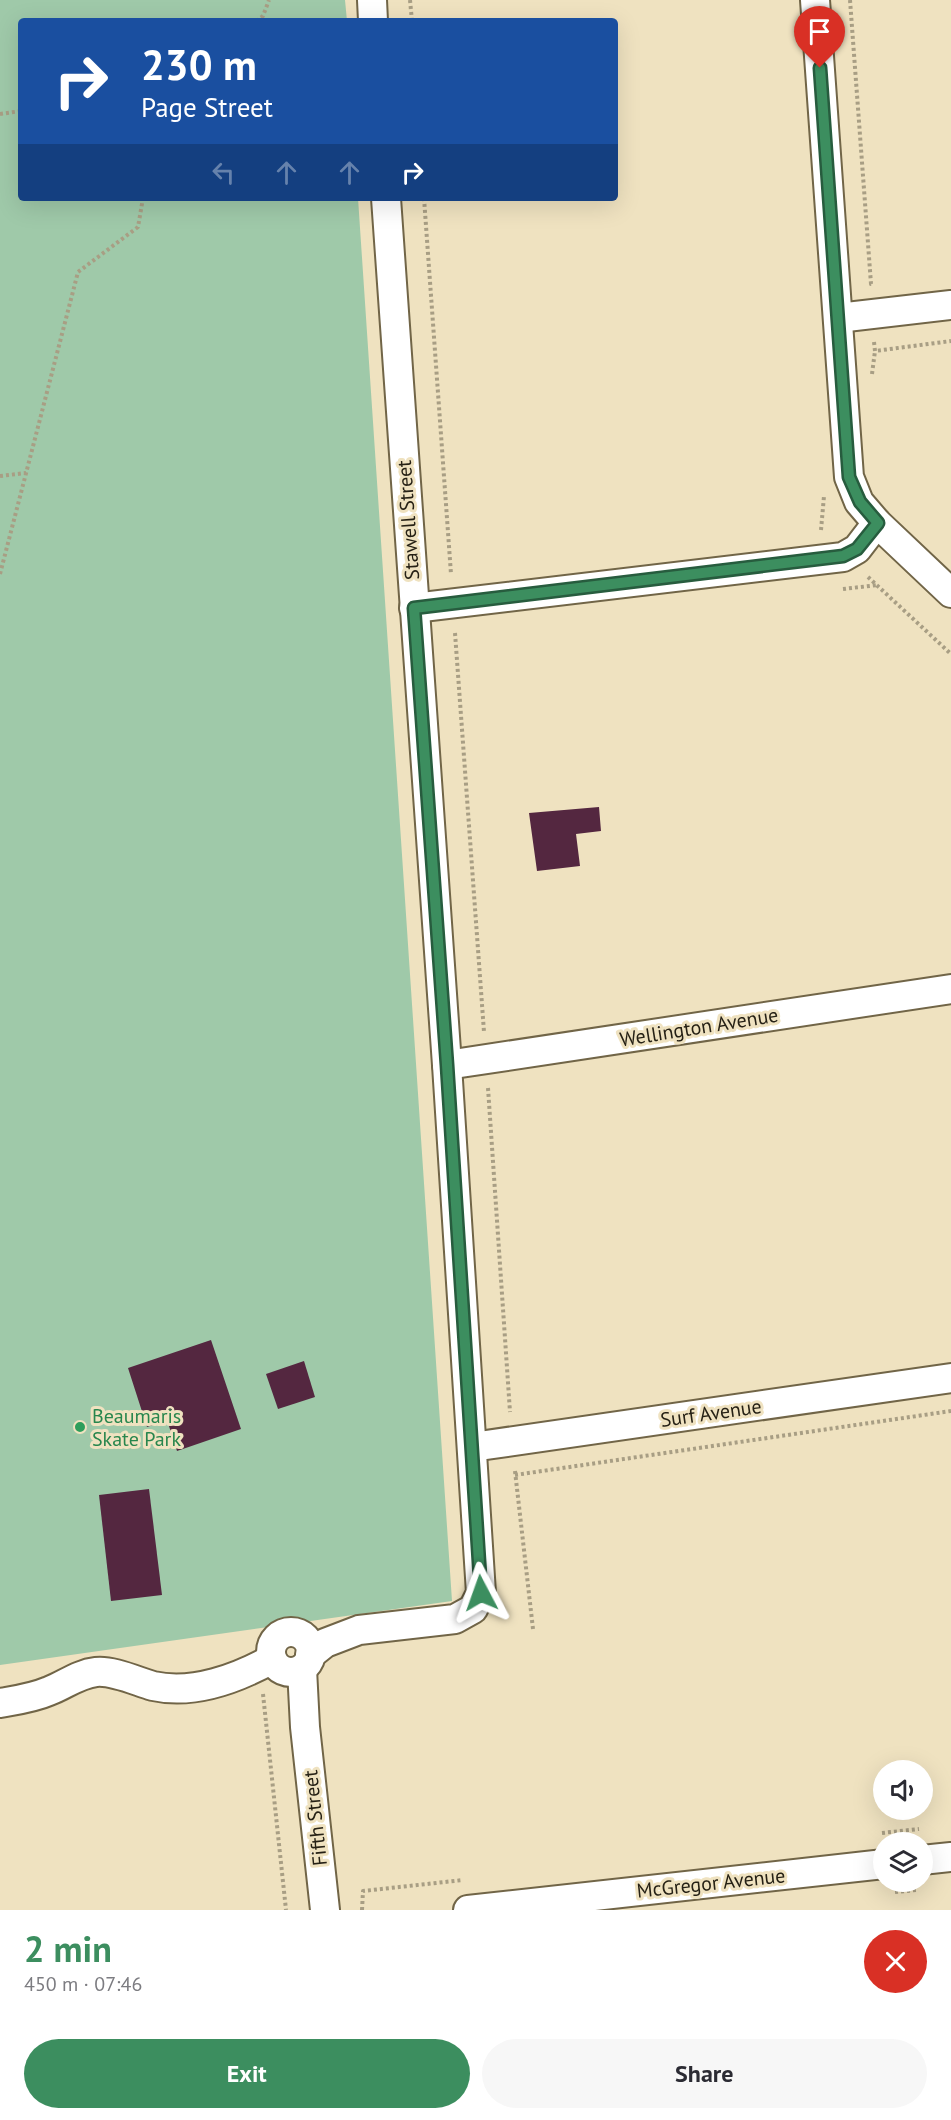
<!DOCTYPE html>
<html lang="en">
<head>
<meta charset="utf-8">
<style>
	:root { --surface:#fff; --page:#f7f7f7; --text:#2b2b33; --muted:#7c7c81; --accent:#3c8e5f }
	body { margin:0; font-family:"PT Sans",sans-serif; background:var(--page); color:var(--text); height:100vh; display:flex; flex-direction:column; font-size:22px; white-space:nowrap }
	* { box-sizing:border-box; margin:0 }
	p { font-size:20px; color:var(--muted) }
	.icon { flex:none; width:33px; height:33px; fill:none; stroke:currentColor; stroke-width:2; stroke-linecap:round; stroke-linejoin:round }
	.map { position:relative; height:1910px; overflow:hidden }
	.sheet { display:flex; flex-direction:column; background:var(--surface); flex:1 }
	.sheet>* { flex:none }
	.top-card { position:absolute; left:18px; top:18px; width:600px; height:183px; border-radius:6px; box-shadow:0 6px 24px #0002; background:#1a4fa0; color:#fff; overflow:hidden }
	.controls { position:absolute; left:873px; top:1760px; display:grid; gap:12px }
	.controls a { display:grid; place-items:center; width:60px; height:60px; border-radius:50%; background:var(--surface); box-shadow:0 6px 24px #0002; font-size:30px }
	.pin { position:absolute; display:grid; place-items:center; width:51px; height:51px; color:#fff; margin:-62px -26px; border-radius:50% 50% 50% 0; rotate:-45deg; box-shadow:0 0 6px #0007 }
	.pin .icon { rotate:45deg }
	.me { position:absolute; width:66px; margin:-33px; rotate:356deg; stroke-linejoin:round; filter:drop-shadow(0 0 4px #0008) }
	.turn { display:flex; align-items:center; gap:21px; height:126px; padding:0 24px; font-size:27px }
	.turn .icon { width:78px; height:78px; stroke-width:2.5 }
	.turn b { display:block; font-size:42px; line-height:51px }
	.lanes { display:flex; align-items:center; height:57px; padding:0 24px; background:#0003; justify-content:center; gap:30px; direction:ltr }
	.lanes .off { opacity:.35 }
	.round { display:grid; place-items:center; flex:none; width:63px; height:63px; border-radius:32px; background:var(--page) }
	.head { display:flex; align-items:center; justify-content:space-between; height:102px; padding:0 24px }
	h1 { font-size:36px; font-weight:700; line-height:45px; color:var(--accent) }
	.cta { display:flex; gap:12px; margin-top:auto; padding:12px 24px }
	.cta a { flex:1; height:69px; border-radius:36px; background:var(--accent); color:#fff; font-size:24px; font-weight:700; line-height:69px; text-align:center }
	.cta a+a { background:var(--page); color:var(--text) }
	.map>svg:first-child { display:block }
	.green { fill:#9fc9a9 }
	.building { fill:#542740 }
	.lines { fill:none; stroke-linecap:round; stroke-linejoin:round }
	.street-casing { stroke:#716547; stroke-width:32 }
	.path { stroke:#a89e84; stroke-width:4; stroke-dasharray:3 3; stroke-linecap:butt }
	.street { stroke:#fff; stroke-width:28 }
	.route-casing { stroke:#275c3e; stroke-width:15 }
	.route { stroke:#3c8e5f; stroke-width:10 }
	.leisure-dot { fill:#2e9e5b; stroke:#efe2c0; stroke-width:2 }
	.labels { text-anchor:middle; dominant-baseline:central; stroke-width:6; stroke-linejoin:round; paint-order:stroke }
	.street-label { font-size:20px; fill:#262115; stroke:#efe2c0 }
	.leisure-label { font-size:20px; fill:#27864d; stroke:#efe2c0; text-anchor:start }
</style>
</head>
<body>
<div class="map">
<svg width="951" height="1910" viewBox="0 0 951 1910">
	<rect width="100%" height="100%" fill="#efe2c0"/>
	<!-- green -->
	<polygon class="green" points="0,0 345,0 347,21 21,21 21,198 358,198 452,1601 0,1665"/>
	<!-- building -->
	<g class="building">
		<polygon points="599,807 601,831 576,834 580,866 537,871 529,813"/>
		<polygon points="211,1340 241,1429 177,1451 167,1420 147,1427 128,1368"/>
		<polygon points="304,1361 315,1397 278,1409 266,1374"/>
		<polygon points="149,1489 162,1595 111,1601 99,1495"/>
	</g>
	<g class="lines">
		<!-- street casing -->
		<g class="street-casing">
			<g id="street">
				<polyline points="372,0 373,21"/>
				<polyline points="815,0 849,477 859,502 877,523 951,593"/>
				<polyline points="838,318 951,305"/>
				<polyline points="414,608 843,557 857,549 877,523"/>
				<polyline points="447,1065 951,989"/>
				<polyline points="472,1447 951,1378"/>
				<circle cx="291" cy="1652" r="20"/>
				<polyline points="310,1655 325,1643 359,1630 455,1619 473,1609 481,1593 447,1065 386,198"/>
				<polyline points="302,1669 305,1727 325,1910"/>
				<path d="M0,1703C17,1700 33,1698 49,1691C65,1685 78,1674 96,1672C112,1670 136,1681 153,1686C193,1695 238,1678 272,1659"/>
				<polyline points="922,1860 951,1857"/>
				<polyline points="468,1910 884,1864"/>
			</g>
		</g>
		<!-- path -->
		<g class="path">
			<polyline points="410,0 412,21"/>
			<polyline points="850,0 871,284 873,284"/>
			<polyline points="256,21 263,16 269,0"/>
			<polyline points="0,114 21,111"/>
			<polyline points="424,198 451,574"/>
			<polyline points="874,342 875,351 951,341"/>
			<polyline points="872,374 875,351"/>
			<polyline points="0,476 26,473"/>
			<polyline points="821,530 824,496"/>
			<polyline points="0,574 78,272 138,227 143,198"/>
			<polyline points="868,577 951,654"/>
			<polyline points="843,589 878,585"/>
			<polyline points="455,633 484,1032"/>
			<polyline points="488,1088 510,1412"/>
			<polyline points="515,1471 533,1629"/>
			<polyline points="515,1475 951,1411"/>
			<polyline points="263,1694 286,1910"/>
			<polyline points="882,1833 919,1829"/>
			<polyline points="895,1892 917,1890"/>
			<polyline points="362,1910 363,1891 463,1880"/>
		</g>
		<!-- street -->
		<use href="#street" class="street"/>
	</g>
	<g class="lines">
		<!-- route casing -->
		<g class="route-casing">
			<polyline id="route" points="481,1593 447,1065 414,608 843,556 857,549 878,523 860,502 849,477 820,68"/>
		</g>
		<!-- route -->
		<use href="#route" class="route"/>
	</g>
	<!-- markers -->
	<circle class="leisure-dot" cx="80" cy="1427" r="6"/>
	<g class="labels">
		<!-- street labels -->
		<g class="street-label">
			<text transform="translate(408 520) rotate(-94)">Stawell Street</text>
			<text transform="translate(699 1027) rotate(-9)">Wellington Avenue</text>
			<text transform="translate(711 1413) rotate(-8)">Surf Avenue</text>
			<text transform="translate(315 1818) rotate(-96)">Fifth Street</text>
			<text transform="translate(711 1883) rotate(-6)">McGregor Avenue</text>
		</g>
		<!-- leisure labels -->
		<g class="leisure-label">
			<text x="92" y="1416">Beaumaris<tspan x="92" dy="23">Skate Park</tspan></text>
		</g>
	</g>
</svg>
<div class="controls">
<a><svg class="icon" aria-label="sound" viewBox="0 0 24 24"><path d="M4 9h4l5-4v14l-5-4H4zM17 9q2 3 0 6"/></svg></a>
<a><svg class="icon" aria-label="layers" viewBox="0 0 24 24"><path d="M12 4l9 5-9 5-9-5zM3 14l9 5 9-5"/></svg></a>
</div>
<div class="pin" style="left:820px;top:68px;background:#d93025"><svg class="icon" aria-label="arrive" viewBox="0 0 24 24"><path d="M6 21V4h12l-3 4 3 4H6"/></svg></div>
<svg class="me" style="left:481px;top:1593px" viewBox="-20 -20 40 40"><path d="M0-17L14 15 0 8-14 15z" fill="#3c8e5f" stroke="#fff" stroke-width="4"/></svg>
<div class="top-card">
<div class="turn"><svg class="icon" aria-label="right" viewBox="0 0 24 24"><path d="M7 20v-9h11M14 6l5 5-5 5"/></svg><div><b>230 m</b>Page Street</div></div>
<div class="lanes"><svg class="icon off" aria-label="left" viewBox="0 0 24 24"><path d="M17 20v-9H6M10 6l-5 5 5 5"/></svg><svg class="icon off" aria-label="ahead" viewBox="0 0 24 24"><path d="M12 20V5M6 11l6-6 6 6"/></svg><svg class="icon off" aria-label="ahead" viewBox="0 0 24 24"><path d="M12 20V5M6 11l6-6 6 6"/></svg><svg class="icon" aria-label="right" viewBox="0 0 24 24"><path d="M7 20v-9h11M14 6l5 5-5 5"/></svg></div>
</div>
</div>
<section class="sheet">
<div class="head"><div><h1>2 min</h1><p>450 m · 07:46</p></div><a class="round" style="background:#d93025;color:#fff"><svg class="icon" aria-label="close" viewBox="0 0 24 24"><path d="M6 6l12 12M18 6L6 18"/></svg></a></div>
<div class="cta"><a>Exit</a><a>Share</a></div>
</section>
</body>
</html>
